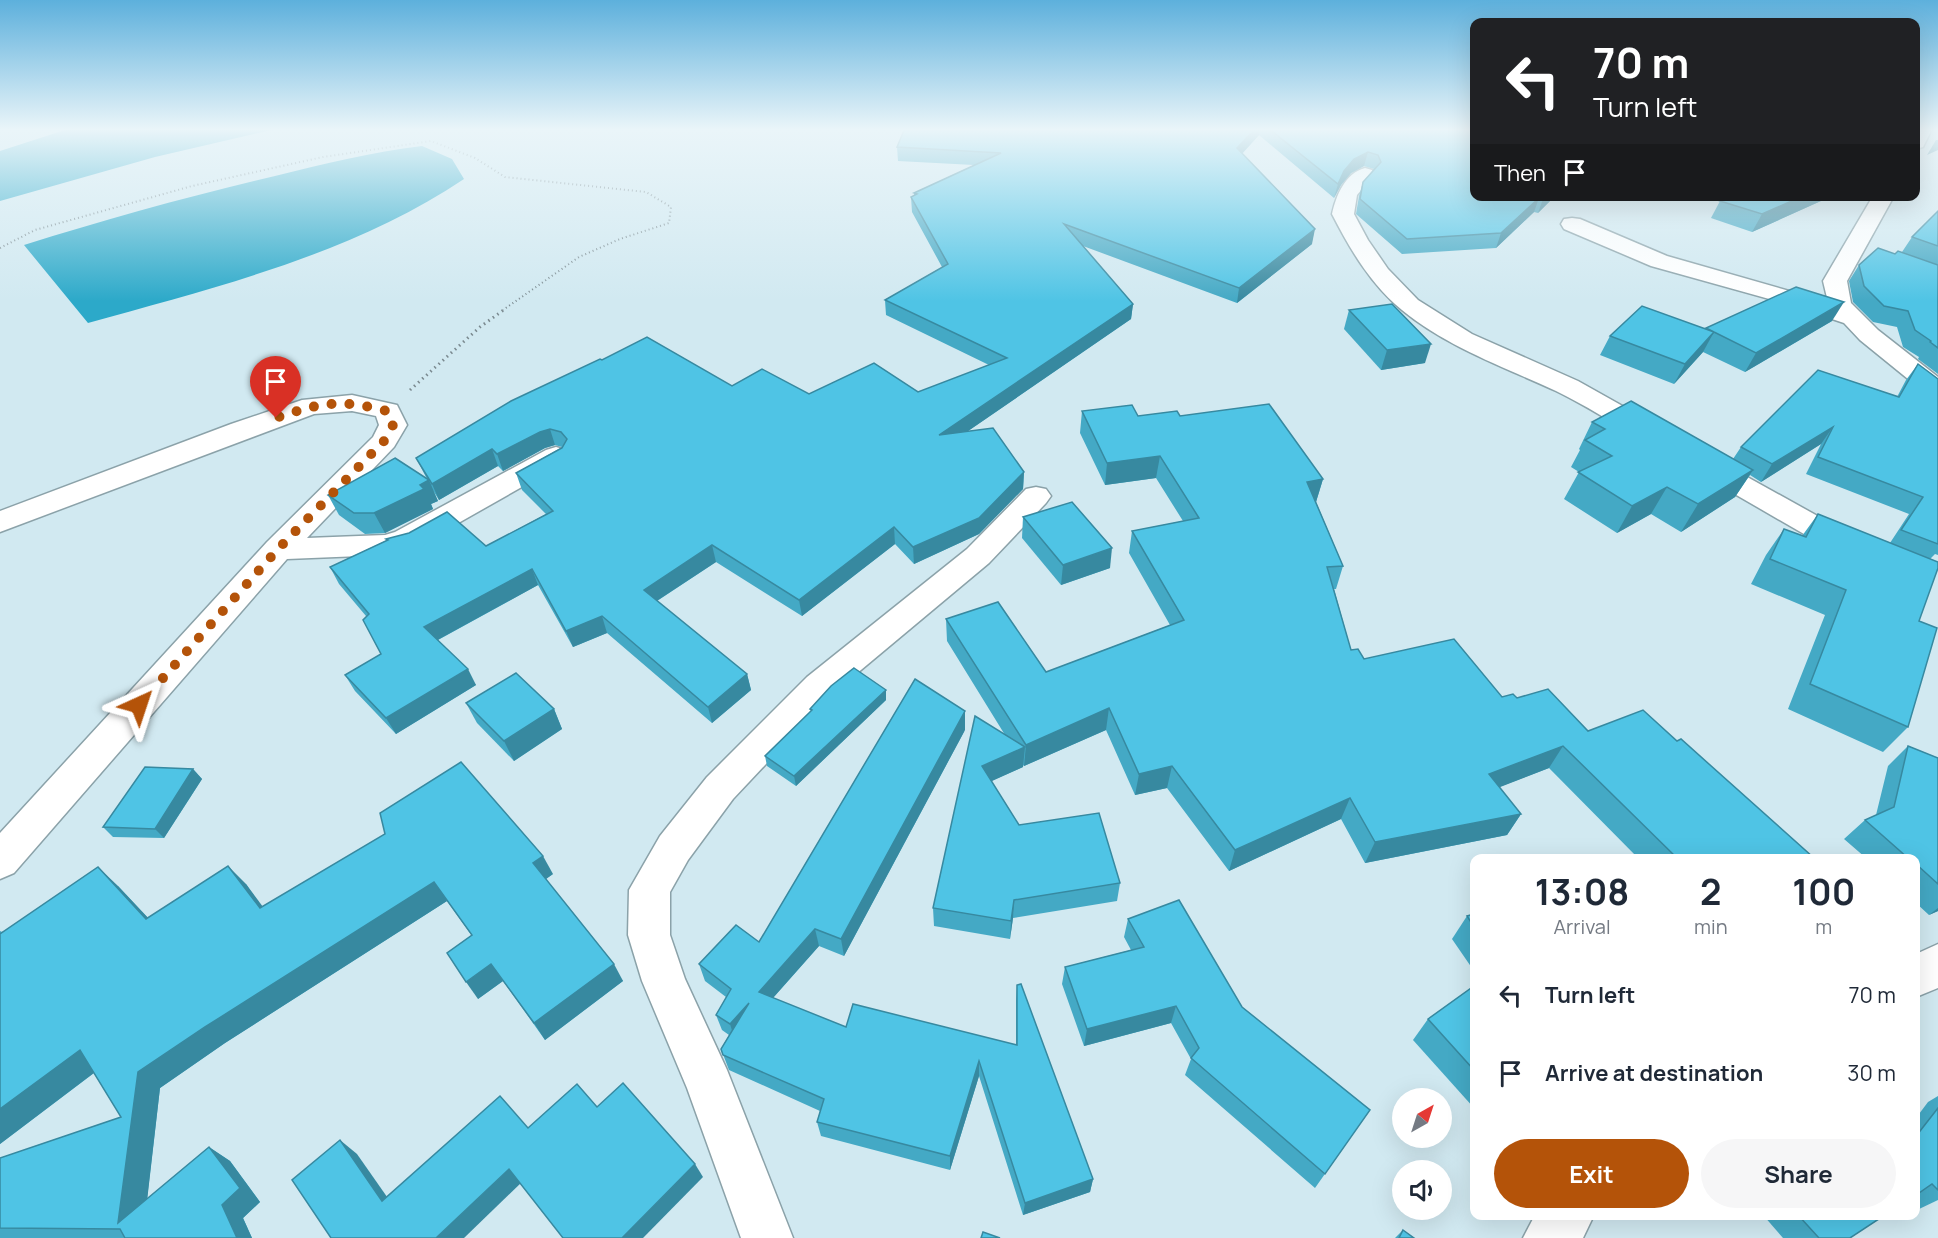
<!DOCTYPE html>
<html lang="en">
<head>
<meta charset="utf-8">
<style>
	:root { --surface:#fff; --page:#f6f6f7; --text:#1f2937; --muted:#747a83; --accent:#b45309 }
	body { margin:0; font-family:Manrope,sans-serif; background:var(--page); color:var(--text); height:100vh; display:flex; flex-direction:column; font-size:22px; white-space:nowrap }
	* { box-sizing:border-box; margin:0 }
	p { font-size:20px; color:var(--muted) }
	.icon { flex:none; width:33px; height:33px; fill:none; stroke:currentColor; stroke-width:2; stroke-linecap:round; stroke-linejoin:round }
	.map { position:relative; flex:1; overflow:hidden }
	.sheet { position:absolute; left:1470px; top:854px; width:450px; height:366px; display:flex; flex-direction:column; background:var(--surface); border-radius:12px; box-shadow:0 6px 24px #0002 }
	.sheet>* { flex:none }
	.top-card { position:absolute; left:1470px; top:18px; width:450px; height:183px; border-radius:12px; box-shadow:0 6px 24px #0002; background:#202124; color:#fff; overflow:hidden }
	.needle { width:39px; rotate:39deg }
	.buttons { position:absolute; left:1392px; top:1088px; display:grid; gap:12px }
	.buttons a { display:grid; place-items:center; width:60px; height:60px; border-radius:50%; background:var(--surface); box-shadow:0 6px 24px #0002; font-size:30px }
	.pin { position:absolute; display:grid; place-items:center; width:51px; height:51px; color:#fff; margin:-62px -26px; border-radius:50% 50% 50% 0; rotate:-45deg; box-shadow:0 0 6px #0007 }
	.pin .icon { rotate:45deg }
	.me { position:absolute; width:66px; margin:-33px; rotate:42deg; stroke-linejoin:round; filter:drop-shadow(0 0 4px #0008) }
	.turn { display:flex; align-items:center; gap:21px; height:126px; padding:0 24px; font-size:27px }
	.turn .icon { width:78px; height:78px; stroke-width:2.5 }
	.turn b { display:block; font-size:42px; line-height:51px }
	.then { display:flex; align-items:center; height:57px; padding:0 24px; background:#0003; gap:12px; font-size:22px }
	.eta { display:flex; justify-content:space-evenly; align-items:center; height:102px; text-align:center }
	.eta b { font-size:36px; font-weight:700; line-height:42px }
	.button { display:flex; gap:12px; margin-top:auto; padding:12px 24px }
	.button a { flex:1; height:69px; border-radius:36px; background:var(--accent); color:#fff; font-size:24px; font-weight:700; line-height:69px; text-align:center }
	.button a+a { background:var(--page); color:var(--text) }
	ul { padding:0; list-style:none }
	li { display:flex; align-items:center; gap:18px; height:78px; padding:0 24px }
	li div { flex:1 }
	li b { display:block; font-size:22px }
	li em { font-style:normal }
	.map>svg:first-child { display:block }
	.water { fill:#2ca9c9 }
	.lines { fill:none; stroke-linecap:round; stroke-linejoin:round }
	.minor-casing { stroke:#8ba2a9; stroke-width:3 }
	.path-far1 { stroke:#7a898f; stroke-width:2; stroke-dasharray:1 3; stroke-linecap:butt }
	.path { stroke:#7a898f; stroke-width:3; stroke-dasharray:1.5 4; stroke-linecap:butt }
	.minor { fill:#fff; fill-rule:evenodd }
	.wall { fill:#44a9c5 }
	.shaded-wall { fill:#3789a0 }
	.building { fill:#4fc4e5; stroke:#3789a0; stroke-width:1.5 }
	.route { stroke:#b45309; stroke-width:10; stroke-dasharray:0 18 }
</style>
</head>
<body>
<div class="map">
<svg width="1938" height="1238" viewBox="0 0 1938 1238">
	<rect width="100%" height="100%" fill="#d1e9f1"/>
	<!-- water -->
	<g class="water">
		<polygon points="71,128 280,128 155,157 0,201 0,151"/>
		<path d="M422,146L452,159L464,179C352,254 217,287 88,323L24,245C107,219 190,196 275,176C324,164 372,152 422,146Z"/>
	</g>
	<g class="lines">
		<!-- minor casing -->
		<g class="minor-casing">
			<g id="minor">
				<polygon points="1916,128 1930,128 1930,133 1923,147 1916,149"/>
				<path d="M1365,168L1372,170L1375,174L1357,195L1354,214L1368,240L1388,269L1418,300L1472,334L1578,381L1660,427L1664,433L1660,439L1650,441L1640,439C1613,423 1585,405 1556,391C1504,367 1447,347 1402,310C1371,285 1350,249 1332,214C1336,196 1345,173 1365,168Z"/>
				<polygon points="1873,196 1894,196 1847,281 1851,303 1878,330 1938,377 1938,398 1929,396 1860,340 1844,323 1787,304 1651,266 1564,229 1561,224 1564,219 1572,218 1580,219 1667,256 1828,302 1823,281"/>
				<polygon points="352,395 397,405 407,425 394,447 307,538 385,535 395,532 546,450 556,447 566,450 570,456 566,462 416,547 385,555 287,559 14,873 0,879 0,833 267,542 373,437 379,425 376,416 352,411 314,414 0,532 0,511 231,424 302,400"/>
				<polygon points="1703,455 1713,458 1859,539 1863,546 1859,553 1848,556 1837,553 1693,470 1689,464 1693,458"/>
				<polygon points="1036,487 1046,489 1051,496 1046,503 989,563 831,695 733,799 688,860 670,892 670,935 685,979 727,1070 793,1238 741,1238 687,1088 642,981 628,935 629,890 660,836 707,777 807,677 967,549 1026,489"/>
				<polygon points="1938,944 1938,988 1916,997 1916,954"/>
				<polygon points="1535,1215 1594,1215 1583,1238 1523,1238"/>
			</g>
		</g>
		<!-- path-far1 -->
		<polyline class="path-far1" points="0,248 35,230 192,186 323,157 431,141 475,158 505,177 646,192 671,207 669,223 620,239 579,257 503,310"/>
		<!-- path -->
		<polyline class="path" points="410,390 480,327 505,309"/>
		<!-- minor -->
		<use href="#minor" class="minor"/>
	</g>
	<!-- wall -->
	<g class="wall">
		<polygon points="905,128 1474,128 1555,196 1538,213 1534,212 1496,248 1402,254 1356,214 1359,196 1363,182 1374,169 1364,166 1351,173 1341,185 1334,198 1259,135 1242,154 1312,244 1237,303 1083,246 1133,304 1131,319 968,431 1024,472 1023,489 979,534 914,564 895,544 802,616 716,562 657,601 747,674 751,690 712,723 607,633 573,647 538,585 438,640 476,685 396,734 355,691 345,675 381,654 366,616 339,584 330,567 387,540 386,539 486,546 546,514 522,490 516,473 562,447 555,445 545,448 503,471 498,466 439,500 432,489 438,501 431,504 433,509 385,533 365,534 339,515 328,495 427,479 416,458 602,360 732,386 809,394 918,392 989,365 886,315 885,300 942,267 912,212 911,197 914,196 914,193 974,165 898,161 897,147"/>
		<polygon points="1832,196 1752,232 1711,218 1720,201"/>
		<polygon points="1938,211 1938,374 1918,359 1919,357 1903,347 1897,327 1873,322 1853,302 1849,281 1859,265 1902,252 1912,237"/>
		<polygon points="1349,310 1425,363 1381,370 1344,329"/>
		<polygon points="1832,321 1745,372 1703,352 1674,384 1600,355 1610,336 1705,329 1706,328"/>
		<polygon points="1918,364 1938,379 1938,555 1935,554 1930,559 1919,621 1908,727 1883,752 1788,709 1825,615 1751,584 1766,555 1784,529 1802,536 1818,514 1890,543 1909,514 1806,474 1821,444 1761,482 1750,475 1735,497 1681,532 1651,514 1617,533 1564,499 1579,472 1571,467 1580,450 1579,449 1592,422 1733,459 1741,447 1897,397 1906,380"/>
		<polygon points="1082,411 1138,416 1180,416 1323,479 1316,502 1343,566 1336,589 1334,589 1351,650 1364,659 1502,697 1517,698 1588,731 1677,741 1814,858 1638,858 1549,768 1499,787 1521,814 1507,835 1365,863 1341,819 1229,871 1167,788 1135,795 1106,730 1024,766 1023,765 1023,767 991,781 1019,825 1120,883 1117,901 1013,918 1010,939 934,926 933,908 1005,735 947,641 946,619 1046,672 1170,625 1129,553 1132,531 1183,521 1156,478 1105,485 1080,433"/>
		<polygon points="1023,517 1110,568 1061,585 1022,538"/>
		<polygon points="886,690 886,700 796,786 767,766 765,756 811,712 810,709"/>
		<polygon points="466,703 554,709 562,729 514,761 477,723"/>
		<polygon points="965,730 844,956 819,946 773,998 846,1027 1016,1045 1016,1001 1017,985 1093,1179 1090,1192 1023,1215 979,1076 950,1170 821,1136 817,1122 820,1111 729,1070 721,1049 729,1035 722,1030 716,1015 726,997 705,981 699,964 759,942"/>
		<polygon points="1908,746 1938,758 1938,911 1929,915 1916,903 1916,858 1866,858 1844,839 1865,820 1876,815 1888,766"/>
		<polygon points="193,769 202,779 164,838 113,837 103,827"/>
		<polygon points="553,874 546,879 623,981 545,1040 503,981 478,999 472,936 447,901 225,1043 160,1088 147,1199 209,1147 230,1161 260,1202 243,1218 252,1238 0,1238 0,1158 121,1117 94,1073 0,1144 0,931 2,932 118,886 148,918 246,884 262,907"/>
		<polygon points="1474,914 1474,971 1452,939 1467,916"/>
		<polygon points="1128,919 1242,1007 1370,1110 1315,1188 1185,1075 1191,1059 1171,1023 1084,1046 1062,984 1065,967 1131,950 1124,937"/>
		<polygon points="1474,986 1474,1108 1413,1040 1428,1019"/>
		<polygon points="1938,1096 1938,1200 1917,1210 1916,1209 1916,1118 1928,1102"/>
		<polygon points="1763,1215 1885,1215 1850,1238 1783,1238"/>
		<polygon points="1403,1230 1414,1238 1395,1238"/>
	</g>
	<!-- shaded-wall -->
	<g class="shaded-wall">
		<polygon points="1256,128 1260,128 1259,135 1234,162 1237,148"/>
		<polygon points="1936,140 1938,140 1938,150 1927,155"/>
		<polygon points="1368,152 1364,166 1351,173 1341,185 1334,198 1338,184 1344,171 1354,159"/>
		<polygon points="1546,196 1555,196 1538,213 1543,199"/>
		<polygon points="1803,196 1832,196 1752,232 1762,214"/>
		<polygon points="1539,198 1534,212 1496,248 1501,233"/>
		<polygon points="1315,229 1312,244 1237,303 1239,288"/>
		<polygon points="1844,302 1832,321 1745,372 1756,353"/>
		<polygon points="1133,304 1131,319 939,451 939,435"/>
		<polygon points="1714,332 1703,352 1674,384 1685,364"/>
		<polygon points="1431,344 1425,363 1381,370 1387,350"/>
		<polygon points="1833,427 1821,444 1761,482 1772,464"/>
		<polygon points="550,429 555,445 545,448 503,471 497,454 540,432"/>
		<polygon points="492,449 498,466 439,500 432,484"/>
		<polygon points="1160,456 1156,478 1105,485 1107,463"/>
		<polygon points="1753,470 1735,497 1681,532 1698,504"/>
		<polygon points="1024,472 1023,489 979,534 914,564 913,547"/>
		<polygon points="1323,479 1316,502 1307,482"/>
		<polygon points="429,480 438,501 431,504 433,509 385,533 374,513"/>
		<polygon points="1667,487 1651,514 1617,533 1632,506"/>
		<polygon points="894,527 895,544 802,616 799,600"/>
		<polygon points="712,545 716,562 649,606 644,590"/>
		<polygon points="1112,548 1110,568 1061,585 1063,565"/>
		<polygon points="532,569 538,585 432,643 424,627"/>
		<polygon points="602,616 607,633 573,647 566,631"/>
		<polygon points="468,669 476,685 396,734 386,718"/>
		<polygon points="747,674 751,690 712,723 708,707"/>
		<polygon points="886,690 886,700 796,786 794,776"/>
		<polygon points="1109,708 1106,730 1024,766 1026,745"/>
		<polygon points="554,709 562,729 514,761 504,741"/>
		<polygon points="965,711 965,730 844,956 841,939"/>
		<polygon points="1563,746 1549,768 1477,796 1489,774"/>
		<polygon points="1025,747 1023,767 981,786 982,766"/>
		<polygon points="1172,766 1167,788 1135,795 1139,774"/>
		<polygon points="193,769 202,779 164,838 155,829"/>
		<polygon points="1350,798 1341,819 1229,871 1235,850"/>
		<polygon points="1521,814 1507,835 1365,863 1375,842"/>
		<polygon points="543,856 553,874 543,881 533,863"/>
		<polygon points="228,866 246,884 277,926 260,908"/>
		<polygon points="98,867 118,886 166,937 146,919"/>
		<polygon points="434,882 447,901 225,1043 160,1088 143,1236 118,1223 138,1072 205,1027"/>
		<polygon points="1014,900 1013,918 1010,939 1011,921"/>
		<polygon points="1938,908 1938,911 1929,915"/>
		<polygon points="815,929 819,946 764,1008 759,992"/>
		<polygon points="491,964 503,981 478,999 466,982"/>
		<polygon points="614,964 623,981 545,1040 534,1023"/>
		<polygon points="749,1003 735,1040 730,1024"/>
		<polygon points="1176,1006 1171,1023 1084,1046 1087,1029"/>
		<polygon points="80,1050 103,1066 0,1144 0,1109"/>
		<polygon points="979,1061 979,1076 950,1170 950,1156"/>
		<polygon points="340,1140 357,1154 399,1214 382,1201"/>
		<polygon points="209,1147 230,1161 260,1202 243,1218 252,1238 237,1238 222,1205"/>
		<polygon points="695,1164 703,1177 643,1238 622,1238"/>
		<polygon points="509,1169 522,1182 464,1238 436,1238"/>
		<polygon points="1093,1179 1090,1192 1023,1215 1025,1203"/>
	</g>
	<!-- building -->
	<g class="building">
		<polygon points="905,128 1256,128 1237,148 1315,229 1239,288 1064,224 1133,304 939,435 993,428 1024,472 979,518 913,547 894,527 799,600 712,545 644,590 747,674 708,707 602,616 566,631 532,569 424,627 468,669 386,718 345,675 381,654 363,620 369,614 330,567 388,540 386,539 409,533 447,512 486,546 553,511 516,473 562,448 567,439 561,432 550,429 540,432 497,454 492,449 432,484 416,458 511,401 600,359 602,360 647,337 732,386 762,369 809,394 874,363 918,392 1007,358 885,300 948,264 911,197 917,194 914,193 1001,153 897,147"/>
		<polygon points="1268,128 1474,128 1474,196 1546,196 1543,199 1539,198 1501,233 1407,239 1360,199 1363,182 1381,162 1378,155 1368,152 1354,159 1344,171 1338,184"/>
		<polygon points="1728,196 1803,196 1762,214 1720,201"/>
		<polygon points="1938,211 1938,246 1912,237"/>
		<polygon points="1878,248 1895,254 1898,251 1938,265 1938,348 1930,342 1931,341 1915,330 1908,311 1884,306 1864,286 1859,265"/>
		<polygon points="1796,287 1844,302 1756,353 1714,332 1685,364 1610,336 1642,306 1714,332 1706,328"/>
		<polygon points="1392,304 1431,344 1387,350 1349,310"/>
		<polygon points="1918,364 1938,379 1938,544 1901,530 1923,497 1818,457 1833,427 1772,464 1741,447 1818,370 1899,397"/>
		<polygon points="1631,401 1753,470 1698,504 1667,487 1632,506 1578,472 1612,456 1585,440 1605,429 1592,422"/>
		<polygon points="1269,404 1323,479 1307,482 1343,566 1327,567 1351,650 1358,649 1364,659 1454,639 1502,697 1513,694 1517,698 1548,689 1588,731 1643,710 1677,741 1681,739 1814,858 1677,858 1563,746 1489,774 1521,814 1375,842 1350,798 1235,850 1172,766 1139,774 1109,708 1026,745 946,619 998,602 1046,672 1184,620 1132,531 1199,518 1160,456 1107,463 1082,411 1132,405 1138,416 1177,411 1180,416"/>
		<polygon points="395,458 429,480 420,485 424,489 374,513 354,513 328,495"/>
		<polygon points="1072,502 1112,548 1063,565 1023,517"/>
		<polygon points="1818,514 1938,562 1938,568 1919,621 1937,628 1908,727 1810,684 1846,590 1770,559 1784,529 1806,537"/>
		<polygon points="854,668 886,690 794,776 765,756 812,710 810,709 831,686"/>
		<polygon points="516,673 554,709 504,741 466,703"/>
		<polygon points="915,679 965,711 841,939 815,929 759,992 846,1027 853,1004 1017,1045 1017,985 1021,984 1093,1179 1025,1203 979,1061 950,1156 817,1122 824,1099 723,1055 721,1049 749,1003 730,1024 716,1015 731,989 699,964 736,925 759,942"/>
		<polygon points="975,716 1025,747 982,766 1019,825 1099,813 1120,883 1014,900 1011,921 933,908"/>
		<polygon points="1908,746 1938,758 1938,884 1916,864 1916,858 1908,858 1865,820 1894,807"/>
		<polygon points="461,762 543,856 533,863 614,964 534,1023 491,964 466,982 447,953 472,935 434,882 205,1027 138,1072 118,1223 209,1147 240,1188 222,1205 237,1238 125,1238 120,1229 0,1228 0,1158 121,1117 80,1050 0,1109 0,934 98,867 146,919 228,866 260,908 385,834 380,813"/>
		<polygon points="145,767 193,769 155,829 103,827"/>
		<polygon points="1179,900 1242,1007 1370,1110 1325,1174 1191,1058 1199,1048 1176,1006 1087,1029 1065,967 1144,947 1128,919"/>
		<polygon points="1474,914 1474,927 1467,916"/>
		<polygon points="1474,986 1474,1070 1428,1019"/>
		<polygon points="623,1083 695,1164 622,1238 563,1238 509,1169 436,1238 331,1238 292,1180 340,1140 382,1201 500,1096 528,1128 577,1084 597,1107"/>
		<polygon points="1938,1108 1938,1190 1932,1184 1916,1195 1916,1127 1920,1131"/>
		<polygon points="1798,1215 1885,1215 1850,1238 1819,1238"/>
		<polygon points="1403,1230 1414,1238 1399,1238"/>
		<polygon points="983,1232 1000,1238 981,1238"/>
	</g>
	<!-- sky -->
	<linearGradient id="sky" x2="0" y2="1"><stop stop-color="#5db0dc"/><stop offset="0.43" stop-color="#eaf5f9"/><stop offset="1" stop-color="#eaf5f9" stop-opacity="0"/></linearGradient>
	<rect width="1938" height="301" fill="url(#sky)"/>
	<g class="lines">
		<!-- route -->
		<path class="route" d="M139,705L278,549L384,441L393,425L387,411C340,399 322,402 276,418"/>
	</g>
</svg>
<div class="buttons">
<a><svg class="needle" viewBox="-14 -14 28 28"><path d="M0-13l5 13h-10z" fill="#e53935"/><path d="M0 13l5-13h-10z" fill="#747a83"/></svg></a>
<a><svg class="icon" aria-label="sound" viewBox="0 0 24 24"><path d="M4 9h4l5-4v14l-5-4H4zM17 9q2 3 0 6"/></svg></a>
</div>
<div class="pin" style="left:276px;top:418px;background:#d93025"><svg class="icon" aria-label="arrive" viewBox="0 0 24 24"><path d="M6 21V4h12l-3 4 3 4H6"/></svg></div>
<svg class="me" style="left:139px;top:705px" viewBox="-20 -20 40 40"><path d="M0-17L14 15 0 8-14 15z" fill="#b45309" stroke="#fff" stroke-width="4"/></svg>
<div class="top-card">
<div class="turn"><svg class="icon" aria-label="left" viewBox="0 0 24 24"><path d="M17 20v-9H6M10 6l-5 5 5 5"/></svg><div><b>70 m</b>Turn left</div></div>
<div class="then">Then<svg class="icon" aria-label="arrive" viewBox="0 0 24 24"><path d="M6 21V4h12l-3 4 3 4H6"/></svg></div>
</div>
<section class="sheet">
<div class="eta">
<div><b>13:08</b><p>Arrival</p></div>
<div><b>2</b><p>min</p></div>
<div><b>100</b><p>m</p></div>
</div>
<ul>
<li><svg class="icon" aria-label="left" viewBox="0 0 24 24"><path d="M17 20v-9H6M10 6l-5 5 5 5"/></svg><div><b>Turn left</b></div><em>70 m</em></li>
<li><svg class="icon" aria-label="arrive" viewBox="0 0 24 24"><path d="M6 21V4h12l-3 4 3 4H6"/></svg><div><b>Arrive at destination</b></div><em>30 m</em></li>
</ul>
<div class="button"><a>Exit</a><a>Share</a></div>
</section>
</div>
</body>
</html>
